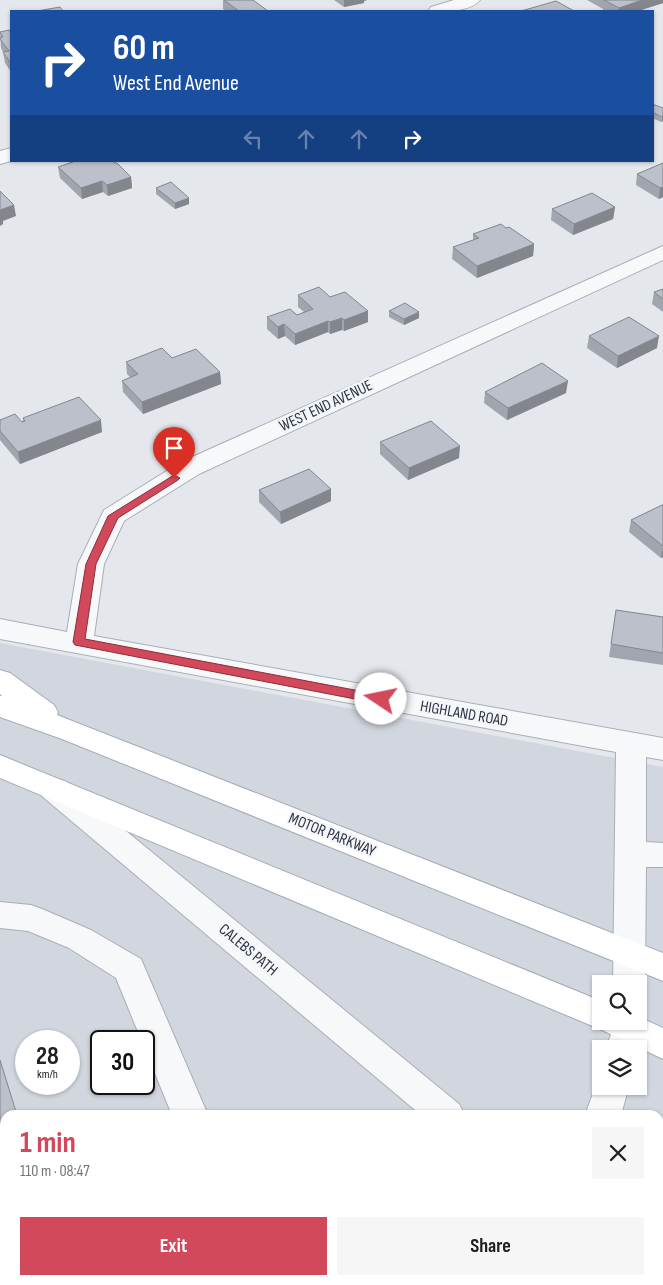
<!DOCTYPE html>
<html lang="en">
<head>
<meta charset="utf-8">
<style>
	:root { --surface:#fff; --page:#f6f6f6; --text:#202124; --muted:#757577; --accent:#d1495b }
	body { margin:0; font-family:"Sofia Sans Condensed",sans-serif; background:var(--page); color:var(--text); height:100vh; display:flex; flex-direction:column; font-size:19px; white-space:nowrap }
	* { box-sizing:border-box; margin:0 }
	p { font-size:16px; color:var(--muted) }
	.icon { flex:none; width:28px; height:28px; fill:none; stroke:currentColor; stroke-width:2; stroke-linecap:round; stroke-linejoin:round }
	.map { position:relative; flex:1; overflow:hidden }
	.details { position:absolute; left:0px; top:1110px; width:664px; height:175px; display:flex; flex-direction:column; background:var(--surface); border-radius:15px 15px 0 0; box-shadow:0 1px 4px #0004 }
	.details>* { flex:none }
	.guide { position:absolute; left:10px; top:10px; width:644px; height:152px; border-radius:0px; box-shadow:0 1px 4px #0004; background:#1a4fa0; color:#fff; overflow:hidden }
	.controls { position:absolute; left:592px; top:975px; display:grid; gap:10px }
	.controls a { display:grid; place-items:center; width:55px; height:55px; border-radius:0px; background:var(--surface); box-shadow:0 1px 4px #0004; font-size:25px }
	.speed { position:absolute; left:15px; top:1030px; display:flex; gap:10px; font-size:25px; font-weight:700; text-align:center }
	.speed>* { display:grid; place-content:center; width:65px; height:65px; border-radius:50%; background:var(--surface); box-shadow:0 1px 4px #0004; line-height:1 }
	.speed small { font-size:12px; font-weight:400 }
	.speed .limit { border:2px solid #111; border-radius:8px; background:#fff; color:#111 }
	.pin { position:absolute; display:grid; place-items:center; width:42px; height:42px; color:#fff; margin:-51px -21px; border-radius:50% 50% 50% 0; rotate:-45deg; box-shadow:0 0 5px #0007 }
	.pin .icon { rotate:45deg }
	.me { position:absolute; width:55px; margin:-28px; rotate:281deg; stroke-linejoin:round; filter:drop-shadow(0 0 4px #0008) }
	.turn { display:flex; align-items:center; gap:18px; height:105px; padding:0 20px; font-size:22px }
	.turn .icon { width:65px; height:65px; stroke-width:2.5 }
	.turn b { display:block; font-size:35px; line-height:42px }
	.lanes { display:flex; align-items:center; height:48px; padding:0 20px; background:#0003; justify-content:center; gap:25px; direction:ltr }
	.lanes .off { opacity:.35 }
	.round { display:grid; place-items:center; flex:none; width:52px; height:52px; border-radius:0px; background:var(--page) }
	.overview { display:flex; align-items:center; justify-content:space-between; height:85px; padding:0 20px }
	h1 { font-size:30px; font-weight:700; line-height:38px; color:var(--accent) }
	.button { display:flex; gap:10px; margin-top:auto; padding:10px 20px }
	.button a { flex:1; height:58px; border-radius:0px; background:var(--accent); color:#fff; font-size:20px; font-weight:700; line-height:58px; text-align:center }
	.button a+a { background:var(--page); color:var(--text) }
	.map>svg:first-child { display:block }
	.built { fill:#d2d6de; fill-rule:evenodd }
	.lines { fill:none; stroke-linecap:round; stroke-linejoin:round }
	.minor-casing { stroke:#a9aeb7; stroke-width:2 }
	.major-casing { stroke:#a3abb8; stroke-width:2 }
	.minor { fill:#f7f8fa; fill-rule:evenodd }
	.major { fill:#fff; fill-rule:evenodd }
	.wall { fill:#a1a5ae }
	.shaded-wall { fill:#83868d }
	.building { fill:#bbc0ca; stroke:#83868d }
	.route { fill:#d1495b; stroke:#882f3b }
	.labels { text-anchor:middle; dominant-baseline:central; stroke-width:5; stroke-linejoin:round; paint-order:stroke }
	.street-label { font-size:16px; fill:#2b3445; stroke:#f4f6f9 }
</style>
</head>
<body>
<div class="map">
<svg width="663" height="1285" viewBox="0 0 663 1285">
	<rect width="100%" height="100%" fill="#e4e7ec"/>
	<!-- built -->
	<path class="built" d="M0,643L663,767V1285H0ZM601,984H639V1021H601ZM26,1041H69V1084H26ZM101,1041H144V1084H101ZM601,1049H639V1086H601ZM5,1115H659V1280H5Z"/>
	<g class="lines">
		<!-- minor casing -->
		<g class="minor-casing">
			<g id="minor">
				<path d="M454,0H480C471,12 442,12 428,11L431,7Z"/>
				<polygon points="11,148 11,161 0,164 0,151"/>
				<polygon points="663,246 663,260 199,474 124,521 104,564 94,636 663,738 663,760 646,757 646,842 663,843 663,867 646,867 645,984 641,994 639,995 639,984 613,984 616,752 0,639 0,619 67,632 78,564 104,510 181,462"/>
				<polygon points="54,778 65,781 459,1104 465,1115 421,1115 43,797 39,789 43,781"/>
				<polygon points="0,902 31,905 42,909 91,930 141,959 208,1115 172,1115 116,978 69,948 28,931 0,928"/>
				<path d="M639,1010L642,1011C649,1026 645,1037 639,1052V1049H606L613,1028V1021H639Z"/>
				<polygon points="600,1075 601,1075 601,1086 629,1086 621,1115 585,1115"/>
				<polygon points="659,1269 663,1274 663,1285 626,1285 624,1280 659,1280"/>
				<polygon points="240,1280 278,1280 280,1285 242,1285"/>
			</g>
		</g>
		<!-- major casing -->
		<g class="major-casing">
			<g id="major">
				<polygon points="0,670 10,673 54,705 58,712 57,715 663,953 663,981 62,739 0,717 0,696 2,696 0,694"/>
				<polygon points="0,755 601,1001 601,1021 639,1021 639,1017 663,1028 663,1059 602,1030 0,778"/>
			</g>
		</g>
		<!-- minor -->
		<use href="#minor" class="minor"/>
		<!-- major -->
		<use href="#major" class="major"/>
	</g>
	<!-- wall -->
	<g class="wall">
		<polygon points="223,0 253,0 268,11 226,11 223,9"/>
		<polygon points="334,0 367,0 364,1 364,3 344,7"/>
		<polygon points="587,0 663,0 663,3 638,11 605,11 603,10 603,9"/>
		<polygon points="0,32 11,33 11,72 5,63 3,52 1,48"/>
		<polygon points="652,104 663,108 661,122 652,118"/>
		<polygon points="69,161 112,161 131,177 132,188 108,196 103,192 82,199 60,178 58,167 70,163"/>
		<polygon points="663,163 663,197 659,199 636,185 637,174"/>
		<polygon points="156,188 189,198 189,204 175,209 156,194"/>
		<polygon points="615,207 613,219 573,235 551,220 552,209"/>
		<polygon points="506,228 534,244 533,256 477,278 452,259 453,247 473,240 473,234"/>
		<polygon points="663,289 663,312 652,304 654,292"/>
		<polygon points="298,295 330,297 368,311 368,322 344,331 342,330 330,334 328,332 295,345 285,336 278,339 267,329 267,317 297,315 304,312 298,307"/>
		<polygon points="389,311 419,318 404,325 389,317"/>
		<polygon points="589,336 657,348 617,368 587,348"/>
		<polygon points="172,358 220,372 221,384 143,414 123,392 122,381 130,377 127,374 126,362"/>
		<polygon points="485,392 566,393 507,420 484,403"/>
		<polygon points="23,418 102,432 20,464 0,440 0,420 22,422 23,421"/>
		<polygon points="380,442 459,458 408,480 380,454"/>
		<polygon points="259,490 331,501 281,524 259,502"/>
		<polygon points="662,505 663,557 661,558 629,532 631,520"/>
		<polygon points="616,610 663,617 663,665 609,657"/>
	</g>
	<!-- shaded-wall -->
	<g class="shaded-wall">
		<polygon points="344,0 367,0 364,1 364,3 344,7"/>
		<polygon points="642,0 663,0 663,3 638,11 618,11 619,8"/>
		<polygon points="663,116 663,121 661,122 662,117"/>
		<polygon points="131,177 132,188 108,196 107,185"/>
		<polygon points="102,181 103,192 82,199 81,188"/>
		<polygon points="663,187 663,197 659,199 660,188"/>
		<polygon points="189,198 189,204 175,209 175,203"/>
		<polygon points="14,205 16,216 3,221 3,224 0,226 0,210"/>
		<polygon points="615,207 613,219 573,235 574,224"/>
		<polygon points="534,244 533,256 477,278 477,266"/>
		<polygon points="368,311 368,322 344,331 344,320"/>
		<polygon points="419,312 419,318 404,325 404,319"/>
		<polygon points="342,318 342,330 330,334 330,322"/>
		<polygon points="328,321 328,332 295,345 295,334"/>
		<polygon points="284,324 285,336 278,339 278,327"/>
		<polygon points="659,336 657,348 617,368 618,356"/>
		<polygon points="220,372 221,384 143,414 142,402"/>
		<polygon points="568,381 566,393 507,420 508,408"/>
		<polygon points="101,420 102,432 20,464 18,452"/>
		<polygon points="460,446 459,458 408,480 409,468"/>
		<polygon points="331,489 331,501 281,524 280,512"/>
		<polygon points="663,546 663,557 661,558"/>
	</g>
	<!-- building -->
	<g class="building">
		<polygon points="224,0 253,0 268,11 239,11"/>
		<polygon points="604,0 642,0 619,8"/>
		<polygon points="556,1 574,11 521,11"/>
		<polygon points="60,7 63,11 37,11"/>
		<polygon points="9,30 11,33 11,62 10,62 3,52 9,51 0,39 0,38 3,37 0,32"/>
		<polygon points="652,104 663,108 663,116 662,117 652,112"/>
		<polygon points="72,161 112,161 115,163 117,163 131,177 107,185 102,181 81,188 58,167 73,162"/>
		<polygon points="663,163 663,187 660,188 637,174"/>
		<polygon points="171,182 189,198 175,203 156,188"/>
		<polygon points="0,191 14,205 0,210"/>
		<polygon points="592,193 615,207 574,224 552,209"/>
		<polygon points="501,224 506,228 509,227 534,244 477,266 453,247 479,238 473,234"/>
		<polygon points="319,287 330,297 345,292 368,311 344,320 342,318 330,322 328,321 295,334 284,324 278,327 267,317 290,309 297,315 313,309 298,295"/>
		<polygon points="663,289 663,299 654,292"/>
		<polygon points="405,303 419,312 404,319 389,311"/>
		<polygon points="629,317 659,336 618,356 589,336"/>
		<polygon points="162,348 172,358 196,349 220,372 142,402 122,381 138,374 126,362"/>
		<polygon points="542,363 568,381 508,408 485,392"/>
		<polygon points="79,397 101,420 18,452 0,431 0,420 15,414 22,422 25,421 23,418"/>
		<polygon points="431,421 460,446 409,468 380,442"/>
		<polygon points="309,469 331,489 280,512 259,490"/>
		<polygon points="662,505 663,505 663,546 631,520"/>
		<polygon points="616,610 663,617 663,653 611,644"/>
		<polygon points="0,1060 17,1115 5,1115 5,1280 67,1280 69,1285 0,1285"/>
	</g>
	<!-- route -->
	<polygon class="route" points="174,475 180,478 178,480 118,518 96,564 85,639 381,695 387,699 385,702 381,704 75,645 73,642 86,564 108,516"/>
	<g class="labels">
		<!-- street labels -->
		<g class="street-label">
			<text transform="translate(326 406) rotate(-25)">WEST END AVENUE</text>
			<text transform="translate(464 714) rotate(10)">HIGHLAND ROAD</text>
			<text transform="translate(332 835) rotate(22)">MOTOR PARKWAY</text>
			<text transform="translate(248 950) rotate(40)">CALEBS PATH</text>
		</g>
	</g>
</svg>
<div class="controls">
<a><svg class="icon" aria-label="search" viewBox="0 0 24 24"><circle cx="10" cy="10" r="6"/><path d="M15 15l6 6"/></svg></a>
<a><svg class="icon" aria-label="layers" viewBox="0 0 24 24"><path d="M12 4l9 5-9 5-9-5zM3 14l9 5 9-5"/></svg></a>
</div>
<div class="speed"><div>28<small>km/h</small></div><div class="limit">30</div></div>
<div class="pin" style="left:174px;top:478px;background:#d93025"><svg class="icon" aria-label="arrive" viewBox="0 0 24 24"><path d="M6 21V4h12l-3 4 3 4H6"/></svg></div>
<svg class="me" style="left:381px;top:699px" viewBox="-20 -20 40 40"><circle r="19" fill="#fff"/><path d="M0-13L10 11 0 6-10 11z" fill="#d1495b"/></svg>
<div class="guide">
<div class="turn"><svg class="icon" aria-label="right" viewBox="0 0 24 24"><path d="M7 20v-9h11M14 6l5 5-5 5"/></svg><div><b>60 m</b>West End Avenue</div></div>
<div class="lanes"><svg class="icon off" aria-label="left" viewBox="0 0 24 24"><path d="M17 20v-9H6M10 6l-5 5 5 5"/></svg><svg class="icon off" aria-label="ahead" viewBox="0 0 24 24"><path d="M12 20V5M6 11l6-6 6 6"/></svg><svg class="icon off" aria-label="ahead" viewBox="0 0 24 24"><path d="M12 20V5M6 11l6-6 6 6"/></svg><svg class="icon" aria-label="right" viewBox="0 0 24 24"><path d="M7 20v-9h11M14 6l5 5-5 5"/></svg></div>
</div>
<section class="details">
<div class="overview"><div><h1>1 min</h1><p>110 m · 08:47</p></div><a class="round"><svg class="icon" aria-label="close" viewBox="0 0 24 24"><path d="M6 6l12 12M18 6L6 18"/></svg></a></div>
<div class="button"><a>Exit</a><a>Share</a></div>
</section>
</div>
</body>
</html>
